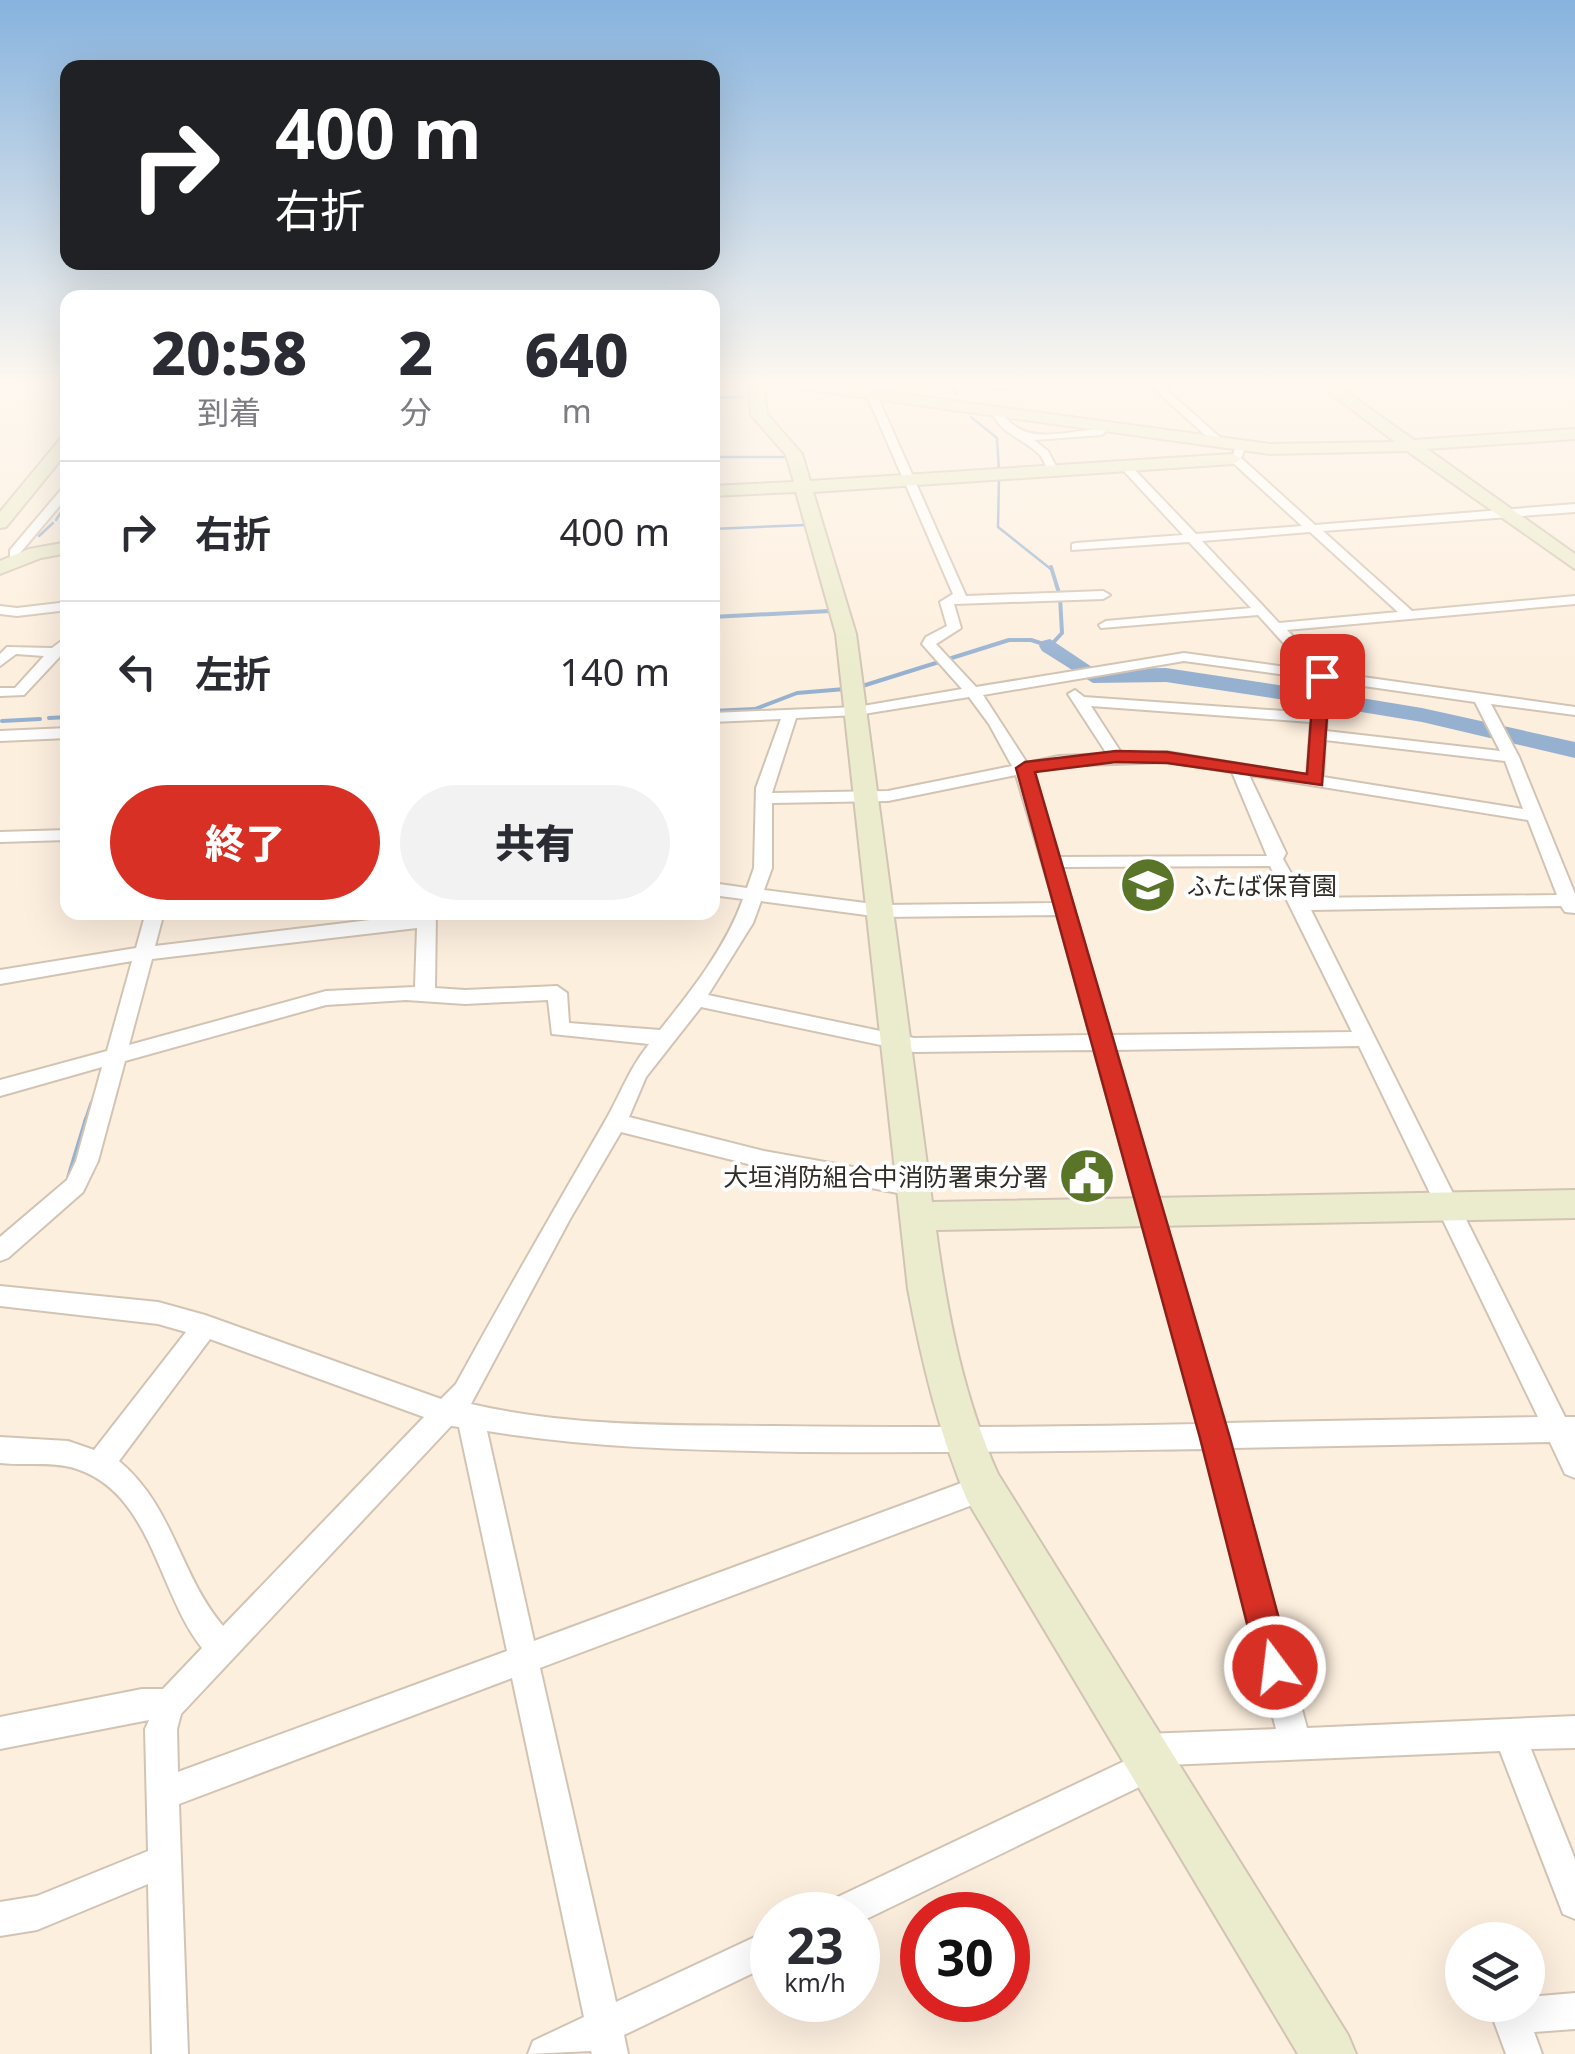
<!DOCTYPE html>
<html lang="ja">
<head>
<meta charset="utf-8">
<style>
	:root { --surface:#fff; --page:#f2f2f3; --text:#2b2b33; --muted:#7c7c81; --line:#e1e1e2; --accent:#d93025 }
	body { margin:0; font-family:"Noto Sans","Noto Sans JP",sans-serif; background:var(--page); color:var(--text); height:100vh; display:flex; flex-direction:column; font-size:38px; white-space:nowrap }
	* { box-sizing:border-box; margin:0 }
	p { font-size:32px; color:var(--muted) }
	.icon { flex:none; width:55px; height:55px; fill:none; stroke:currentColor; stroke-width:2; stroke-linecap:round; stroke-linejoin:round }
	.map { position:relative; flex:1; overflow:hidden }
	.sheet { position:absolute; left:60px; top:290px; width:660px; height:630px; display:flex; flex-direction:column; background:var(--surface); border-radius:20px; box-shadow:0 10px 40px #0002 }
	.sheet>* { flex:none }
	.banner { position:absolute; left:60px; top:60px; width:660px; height:210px; border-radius:20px; box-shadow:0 10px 40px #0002; background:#202124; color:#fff; overflow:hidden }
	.tools { position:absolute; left:1445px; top:1922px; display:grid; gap:20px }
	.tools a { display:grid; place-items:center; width:100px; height:100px; border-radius:50%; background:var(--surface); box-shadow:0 10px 40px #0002; font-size:50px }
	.speed { position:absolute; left:750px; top:1892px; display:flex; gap:20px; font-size:50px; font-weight:700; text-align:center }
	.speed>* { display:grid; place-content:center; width:130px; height:130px; border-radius:50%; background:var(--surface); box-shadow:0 10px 40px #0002; line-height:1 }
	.speed small { font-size:25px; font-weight:400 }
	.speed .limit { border:15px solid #d22; background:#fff; color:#111 }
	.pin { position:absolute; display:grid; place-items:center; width:85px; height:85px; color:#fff; margin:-42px; border-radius:20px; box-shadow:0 5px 15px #0006 }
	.me { position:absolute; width:110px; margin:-55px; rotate:345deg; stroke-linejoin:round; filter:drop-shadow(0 0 8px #0008) }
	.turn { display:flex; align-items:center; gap:35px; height:210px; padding:0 50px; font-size:45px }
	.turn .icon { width:130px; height:130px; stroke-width:2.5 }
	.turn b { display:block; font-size:70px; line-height:85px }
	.eta { display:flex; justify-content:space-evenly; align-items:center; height:170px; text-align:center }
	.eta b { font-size:60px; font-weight:800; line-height:70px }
	.button { display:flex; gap:20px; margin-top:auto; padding:20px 50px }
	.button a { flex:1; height:115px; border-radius:60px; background:var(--accent); color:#fff; font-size:40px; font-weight:800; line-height:115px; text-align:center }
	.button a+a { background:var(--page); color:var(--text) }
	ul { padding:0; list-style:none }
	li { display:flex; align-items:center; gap:30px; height:140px; padding:0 50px; border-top:2px solid var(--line) }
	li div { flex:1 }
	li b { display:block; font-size:38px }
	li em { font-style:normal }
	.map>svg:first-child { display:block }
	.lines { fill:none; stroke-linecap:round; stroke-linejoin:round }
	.stream-far3 { stroke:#96b1d0; stroke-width:2.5 }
	.stream-far2 { stroke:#96b1d0; stroke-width:4 }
	.stream-far1 { stroke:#96b1d0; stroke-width:5 }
	.stream { stroke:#96b1d0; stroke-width:6 }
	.river { fill:#96b1d0; fill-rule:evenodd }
	.street-casing { stroke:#d2c4b4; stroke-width:4 }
	.secondary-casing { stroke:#d2c4b4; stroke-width:4 }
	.street { fill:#fff; fill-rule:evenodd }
	.secondary { fill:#ebeccd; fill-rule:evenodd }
	.route { fill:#d93025; stroke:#8d1f18; stroke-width:2.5 }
	.labels { text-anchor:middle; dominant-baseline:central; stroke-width:8; stroke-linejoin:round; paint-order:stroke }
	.poi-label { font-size:25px; fill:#312c26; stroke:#fff; text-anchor:start }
</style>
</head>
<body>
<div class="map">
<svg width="1575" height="2054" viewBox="0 0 1575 2054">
	<rect width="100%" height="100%" fill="#fdefde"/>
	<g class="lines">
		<!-- stream-far3 -->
		<g class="stream-far3">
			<polyline points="949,384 957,394"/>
			<polyline points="712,398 742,397"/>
			<polyline points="971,417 997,438 999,471"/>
			<polyline points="712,457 787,457"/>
			<polyline points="999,478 998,527 1052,570"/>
			<polyline points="56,520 68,501"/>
			<polyline points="712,529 806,525"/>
			<polyline points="39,536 53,523"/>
		</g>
		<!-- stream-far2 -->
		<g class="stream-far2">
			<polyline points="1051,567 1059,593"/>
			<polyline points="712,617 830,611"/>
			<polyline points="856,688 1009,640 1031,640 1050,646 1062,633 1060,597"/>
			<polyline points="712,711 755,709 797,693 845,689"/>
			<polyline points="49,718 68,717"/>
			<polyline points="2,721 40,719"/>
		</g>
		<!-- stream-far1 -->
		<polyline class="stream-far1" points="86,1121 92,1103"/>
		<!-- stream -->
		<polyline class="stream" points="69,1178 87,1119"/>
		<!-- river -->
		<polygon class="river" points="1050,639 1095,669 1166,668 1331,693 1422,708 1575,742 1575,758 1422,722 1331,707 1166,682 1093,683 1042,651 1039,646 1042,641"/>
		<!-- street casing -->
		<g class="street-casing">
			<g id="street">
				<path d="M862,384H872L966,596L1103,591L1110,595L1103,599L954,604L961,628L936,644L976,687L1184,653L1308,670L1258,615L1101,628L1099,625L1106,621L1251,608L1189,542L1072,550V544L1076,543L1183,535L1122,469V465H1130L1196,534L1302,526L1231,461L1236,446L1241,443L1246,446L1241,458L1315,525L1575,504V512L1323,531L1412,611L1575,596V604L1287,630L1327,672L1575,707V715L1491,704L1519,757L1575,894V913L1565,912L1561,906L1311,910L1565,1417H1575V1478L1565,1474L1550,1442L1231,1448L1307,1728L1575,1716V1748L1531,1749L1575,1859V1919L1563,1914L1500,1751L1167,1765L1162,1776L858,1923V1915H820L825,1903L1131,1758L1128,1750L1133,1739L1144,1734L1276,1729L1204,1449C1072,1451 939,1453 807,1452C697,1450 596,1449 487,1431L534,1641L983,1475L993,1479L997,1488L993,1497L983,1501L540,1668L616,2002L772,1929V1964L624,2035L628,2054H592L591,2051L528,2054L533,2041L584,2017L512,1678L179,1804L188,2054H152L148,1884L37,1930L0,1936V1902L37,1896L148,1851L145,1729L149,1720L0,1749V1717L142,1689H163L202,1648C158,1593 152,1494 77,1469C53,1461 25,1466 0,1463V1437L68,1441L94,1450L186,1332L158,1324L0,1306V1286L158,1302L205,1315L441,1399L456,1384C504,1296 554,1210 604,1123C621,1094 627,1072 649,1044L552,1034L548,1000L465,1004L406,1000L326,1005L125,1061L98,1161L83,1192L8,1258L0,1261V1237L67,1180L76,1161L102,1067L0,1096V1080L107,1051L132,961L0,984V970L136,948L146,912H164L155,946L436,912L435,988L465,990L557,986L567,993L569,1023L660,1030C692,990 726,947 743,899L712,895V883L747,888L754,868L756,788L781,719L712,722V713L857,707L962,689L922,644L926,637L947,626L940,602L953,594ZM1310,532L1398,612L1279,623L1202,541ZM1184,661L1315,679L1312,713L1084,697L1075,690L1068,694L1107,754L1059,756L1027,763L983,695ZM1329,681L1475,702L1500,751L1326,731ZM969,697L989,724L1012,766L888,791L772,793L796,718L857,715ZM1091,706L1311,722L1307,775L1167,752L1122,754ZM1325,740L1505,761L1523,809L1323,777ZM1167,762L1232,772L1267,856L1059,857L1031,772L1059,766ZM1016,775L1054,903L881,905L764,890L772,868V803L888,801ZM1249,775L1528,820L1557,895L1305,898L1283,859L1286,853ZM1270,866L1352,1032L1110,1035L1062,867ZM761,901L881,917L1057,915L1090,1035L914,1038L708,995L753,923ZM417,928L415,987L326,991L129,1045L152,959ZM701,1007L914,1052L1094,1050L1198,1424C1056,1427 915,1428 773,1426C672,1425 570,1427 471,1404L570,1219L621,1132L764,1168L914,1196L922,1193L925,1187L922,1181L914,1178L764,1151L629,1117L646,1077ZM1359,1046L1538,1417L1224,1423L1114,1050ZM210,1339L424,1417L223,1626C179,1574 174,1507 119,1461ZM451,1426L459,1427L507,1651L178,1772L177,1729L181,1714Z"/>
				<polygon points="985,384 1052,384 989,389"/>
				<polygon points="1149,384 1160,384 1225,442 1225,446 1217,446"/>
				<path d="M992,410H1000C1023,447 1060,432 1098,429L1105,424L1110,427L1102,435L1034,440L1048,451L1059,472L1053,475C1046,470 1046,463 1040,455C1024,438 997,433 992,410Z"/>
				<polygon points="68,490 68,496 20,553 18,563 10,563 10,550 60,491"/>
				<polygon points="68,602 68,610 17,616 0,614 0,606 17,608"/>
				<polygon points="68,636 68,648 24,695 0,696 0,688 15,688 44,656 16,654 0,666 0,654 7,647 52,648"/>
				<polygon points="68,728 68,738 0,741 0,731"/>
				<polygon points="68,830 68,840 0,842 0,832"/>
				<polygon points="1575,1993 1575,2029 1534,2032 1542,2054 1506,2054 1492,2016 1497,2005 1528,2005 1528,1997"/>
			</g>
		</g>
		<!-- secondary casing -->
		<g class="secondary-casing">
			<g id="secondary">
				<path d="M749,384H763L767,414L802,454L810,481L1233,454L1241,459L1233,464L813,492L856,634L932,1202L1575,1190V1218L936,1230C947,1313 963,1396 998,1474L1348,2035L1356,2054H1298L968,1502C939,1433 922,1363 908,1289L836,634L796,492L712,496V486L794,482L786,455L751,415Z"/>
				<polygon points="788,384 828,384 1270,444 1395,442 1318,384 1335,384 1414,440 1575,429 1575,439 1427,449 1575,554 1575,569 1407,451 1270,454 795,388"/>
				<polygon points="68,435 68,451 6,527 0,528 0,512 62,437"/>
				<polygon points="68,542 68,553 41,558 0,574 0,561 29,549"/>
			</g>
		</g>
		<!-- street -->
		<use href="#street" class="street"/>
		<!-- secondary -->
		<use href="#secondary" class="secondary"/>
	</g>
	<!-- sky -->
	<linearGradient id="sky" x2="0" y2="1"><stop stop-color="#87b3de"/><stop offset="0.57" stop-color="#fef8f0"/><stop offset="1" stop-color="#fef8f0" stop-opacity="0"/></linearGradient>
	<rect width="1575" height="672" fill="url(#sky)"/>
	<!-- route -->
	<polygon class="route" points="1322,671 1330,676 1322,785 1167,763 1116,762 1035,772 1230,1438 1292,1667 1287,1679 1275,1684 1263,1679 1258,1667 1200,1438 1016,768 1025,762 1116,751 1167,752 1307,774 1314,676"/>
	<!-- icons -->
	<defs>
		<g id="school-disc" transform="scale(2.875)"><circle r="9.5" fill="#5a7528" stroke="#fff"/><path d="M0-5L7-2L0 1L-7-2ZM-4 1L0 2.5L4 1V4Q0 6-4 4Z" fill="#fff"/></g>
		<g id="civic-disc" transform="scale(2.875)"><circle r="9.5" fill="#5a7528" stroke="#fff"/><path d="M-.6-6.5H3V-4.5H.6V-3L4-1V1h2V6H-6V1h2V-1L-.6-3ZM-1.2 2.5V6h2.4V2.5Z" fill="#fff"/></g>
	</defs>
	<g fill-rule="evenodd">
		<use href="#school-disc" x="1148" y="885"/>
		<use href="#civic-disc" x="1087" y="1176"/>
	</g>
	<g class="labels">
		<!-- poi labels -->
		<g class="poi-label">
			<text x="1187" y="885">ふたば保育園</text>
			<text x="1048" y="1176" text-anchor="end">大垣消防組合中消防署東分署</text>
		</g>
	</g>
</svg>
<div class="tools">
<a><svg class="icon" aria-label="layers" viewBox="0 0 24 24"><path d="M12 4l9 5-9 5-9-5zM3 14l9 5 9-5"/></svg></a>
</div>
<div class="speed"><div>23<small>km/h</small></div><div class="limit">30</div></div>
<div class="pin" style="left:1322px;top:676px;background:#d93025"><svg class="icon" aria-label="arrive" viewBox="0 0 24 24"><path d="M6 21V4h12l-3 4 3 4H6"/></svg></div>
<svg class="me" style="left:1275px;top:1667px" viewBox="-20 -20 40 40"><circle r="17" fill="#d93025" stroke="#fff" stroke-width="3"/><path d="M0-11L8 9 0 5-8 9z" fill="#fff"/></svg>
<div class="banner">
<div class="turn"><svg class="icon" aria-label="right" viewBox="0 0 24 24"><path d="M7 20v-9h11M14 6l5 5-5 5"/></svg><div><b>400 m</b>右折</div></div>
</div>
<section class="sheet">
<div class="eta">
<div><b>20:58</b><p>到着</p></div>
<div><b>2</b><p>分</p></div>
<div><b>640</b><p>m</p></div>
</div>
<ul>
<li><svg class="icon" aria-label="right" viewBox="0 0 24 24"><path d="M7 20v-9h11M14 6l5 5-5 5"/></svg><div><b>右折</b></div><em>400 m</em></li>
<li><svg class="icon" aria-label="left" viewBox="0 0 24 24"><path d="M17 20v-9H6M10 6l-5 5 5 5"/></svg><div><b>左折</b></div><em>140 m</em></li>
</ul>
<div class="button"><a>終了</a><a>共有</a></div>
</section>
</div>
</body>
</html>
